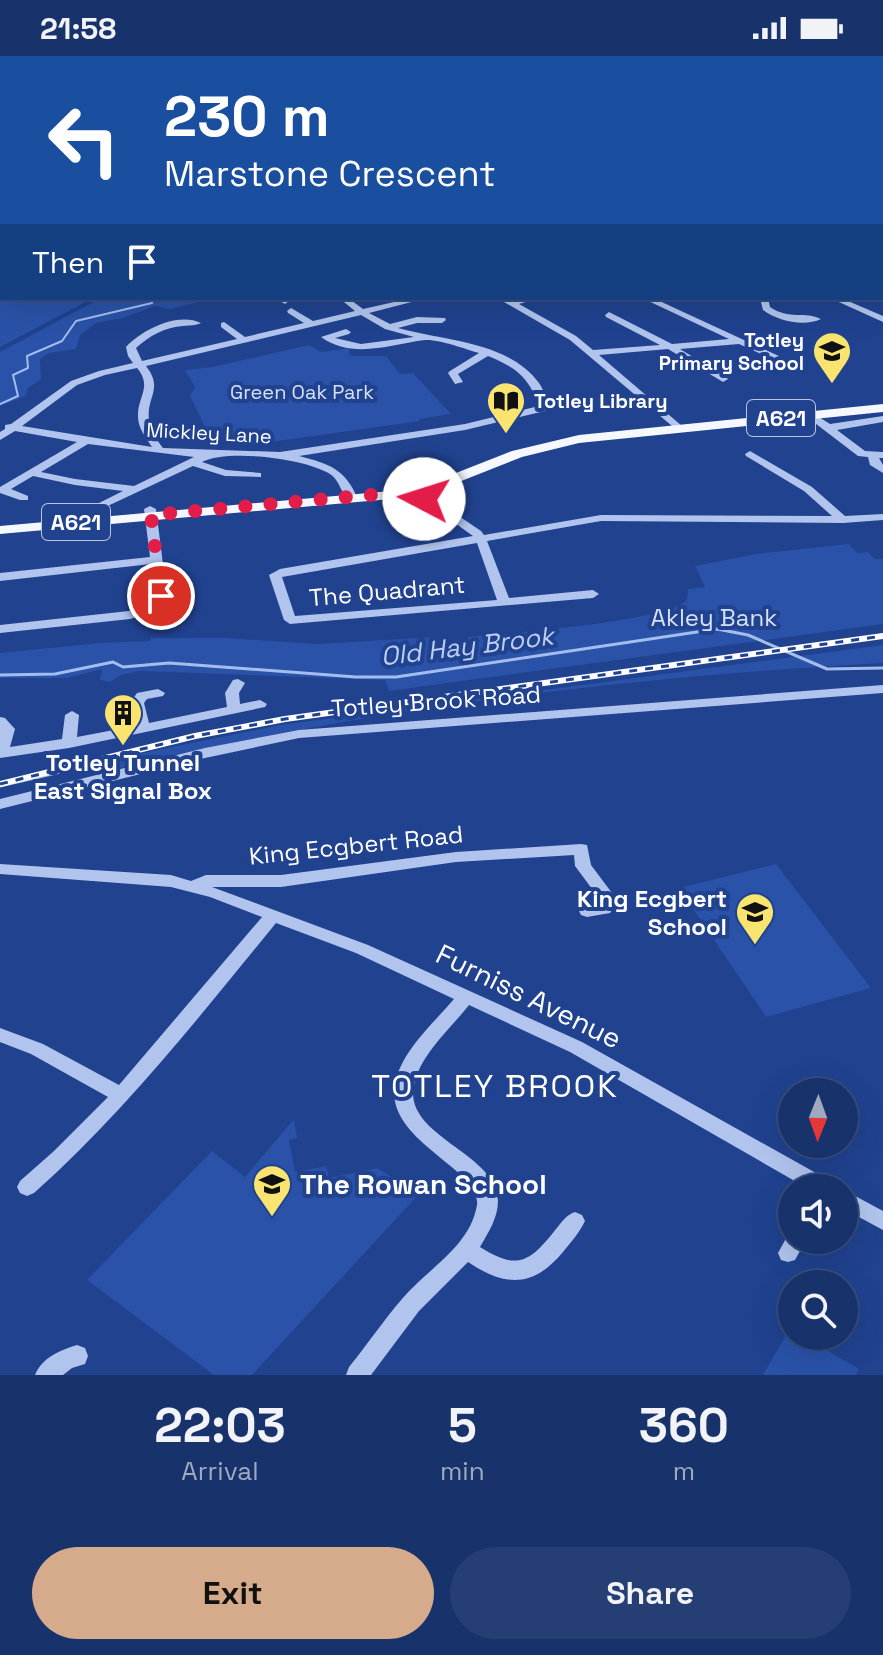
<!DOCTYPE html>
<html lang="en">
<head>
<meta charset="utf-8">
<style>
	:root { --surface:#18326b; --page:#253e73; --text:#f1f3f6; --muted:#9faac1; --line:#364d7e; --accent:#d6ab8b }
	body { margin:0; font-family:"Space Grotesk",sans-serif; background:var(--page); color:var(--text); height:100vh; display:flex; flex-direction:column; font-size:30px; white-space:nowrap }
	* { box-sizing:border-box; margin:0 }
	p { font-size:26px; color:var(--muted) }
	.icon { flex:none; width:44px; height:44px; fill:none; stroke:currentColor; stroke-width:2; stroke-linecap:round; stroke-linejoin:round }
	.map { position:relative; height:1319px; overflow:hidden }
	.drawer { display:flex; flex-direction:column; background:var(--surface); flex:1 }
	.drawer>* { flex:none }
	.guide { position:absolute; left:0px; top:0px; width:884px; height:244px; box-shadow:0 8px 32px #0002,0 0 0 2px var(--line); background:#1a4fa0; color:#fff; overflow:hidden }
	.needle { width:52px; rotate:181deg }
	.controls { position:absolute; left:778px; top:1022px; display:grid; gap:16px }
	.controls a { display:grid; place-items:center; width:80px; height:80px; border-radius:50%; background:var(--surface); box-shadow:0 8px 32px #0002,0 0 0 2px var(--line); font-size:40px }
	.pin { position:absolute; display:grid; place-items:center; width:68px; height:68px; color:#fff; margin:-34px; border:4px solid #fff; border-radius:50%; box-shadow:0 2px 8px #0007 }
	.me { position:absolute; width:88px; margin:-44px; rotate:275deg; stroke-linejoin:round; filter:drop-shadow(0 0 6px #0008) }
	.turn { display:flex; align-items:center; gap:28px; height:168px; padding:0 32px; font-size:36px }
	.turn .icon { width:104px; height:104px; stroke-width:2.5 }
	.turn b { display:block; font-size:56px; line-height:68px }
	.then { display:flex; align-items:center; height:76px; padding:0 32px; background:#0003; gap:16px; font-size:30px }
	.eta { display:flex; justify-content:space-evenly; align-items:center; height:136px; text-align:center }
	.eta b { font-size:48px; font-weight:600; line-height:56px }
	.action { display:flex; gap:16px; margin-top:auto; padding:16px 32px }
	.action a { flex:1; height:92px; border-radius:48px; background:var(--accent); color:#111; font-size:32px; font-weight:600; line-height:92px; text-align:center }
	.action a+a { background:var(--page); color:var(--text) }
	.status { display:flex; justify-content:space-between; align-items:center; height:56px; padding:0 40px; background:var(--surface); direction:ltr }
	.status svg { height:22px; fill:currentColor }
	.map>svg:first-child { display:block }
	.green { fill:#2952a8 }
	.lines { fill:none; stroke-linecap:round; stroke-linejoin:round }
	.stream-far1 { stroke:#a3bdee; stroke-width:2 }
	.stream { stroke:#a3bdee; stroke-width:3 }
	.minor { fill:#b0c4ed; fill-rule:evenodd }
	.major { fill:#f6f8ff; fill-rule:evenodd }
	.rail-casing { stroke:#fff; stroke-width:6 }
	.rail { stroke:#20428f; stroke-width:3; stroke-dasharray:8; stroke-linecap:butt }
	.route { stroke:#e11d48; stroke-width:14; stroke-dasharray:0 25.2 }
	.labels { text-anchor:middle; dominant-baseline:central; stroke-width:8; stroke-linejoin:round; paint-order:stroke }
	.far-poi-label { font-size:20px; font-weight:bold; fill:#fff; stroke:#20428f; text-anchor:end }
	.far-park-label { font-size:20px; fill:#d5e1f9; stroke:#20428f }
	.far-street-label { font-size:20px; fill:#fff; stroke:#20428f }
	.shield { fill:#20428f; stroke:#bcc6dd; stroke-width:2 }
	.shield-label { font-size:22px; font-weight:bold; fill:#fff }
	.street-label { font-size:24px; fill:#fff; stroke:#20428f }
	.park-label { font-size:24px; fill:#d5e1f9; stroke:#20428f }
	.poi-label { font-size:24px; font-weight:bold; fill:#fff; stroke:#20428f }
	.water-label { font-size:26px; font-style:italic; fill:#bccef4; stroke:#20428f }
	.near-street-label { font-size:28px; fill:#fff; stroke:#20428f }
	.near-poi-label { font-size:28px; font-weight:bold; fill:#fff; stroke:#20428f; text-anchor:start }
	.near-neighbourhood-label { font-size:32px; letter-spacing:2px; fill:#fff; stroke:#20428f }
</style>
</head>
<body>
<div class="status"><b>21:58</b><svg viewBox="0 0 49 12"><path d="M0 12V9h3v3zM5 12V6h3v6zM10 12V3h3v9zM15 12V0h3v12zM26 1h20v11H26zM47 4h2v5h-2z"/></svg></div>
<div class="map">
<svg width="883" height="1319" viewBox="0 0 883 1319">
	<rect width="100%" height="100%" fill="#20428f"/>
	<!-- green -->
	<g class="green">
		<polygon points="0,0 268,0 2,2 2,51"/>
		<polygon points="16,242 93,242 0,291 0,244"/>
		<polygon points="101,242 215,242 170,253 155,250 123,262 96,267 80,279 76,293 49,297 40,303 41,323 28,332 26,340 0,350 0,296"/>
		<polygon points="309,289 321,296 349,292 349,299 353,300 386,300 400,318 413,317 451,358 419,363 420,365 271,386 265,386 264,383 207,385 204,369 190,340 195,331 185,314 212,311"/>
		<path d="M849,488L857,497L868,496L875,503H883V568L389,635L385,624L139,615L121,619L110,626L100,624L102,613L67,622H0V597L99,587L150,585L151,582H226L317,588L436,581L438,590L468,588V581C506,577 666,566 687,544L688,533L705,531L695,510L756,498Z"/>
		<path d="M883,589V607C629,621 359,653 112,714L108,704L281,669Z"/>
		<polygon points="776,808 871,932 766,961 679,832"/>
		<polygon points="294,1063 297,1082 289,1084 295,1116 326,1110 329,1122 377,1112 419,1138 252,1319 214,1319 87,1224 212,1095 245,1121"/>
		<polygon points="790,1272 792,1280 803,1280 859,1313 856,1319 763,1319"/>
	</g>
	<g class="lines">
		<!-- stream-far1 -->
		<g class="stream-far1">
			<polyline points="37,2 43,0"/>
			<polyline points="812,2 816,0"/>
			<polyline points="0,348 18,340 13,319 28,312 27,300 62,285 76,265 152,247 153,242"/>
		</g>
		<!-- stream -->
		<g class="stream">
			<polyline points="0,619 55,618 113,606 123,611 169,607 356,621 396,621 717,573 748,579 827,613 883,612"/>
			<polyline points="0,730 86,710"/>
		</g>
		<!-- minor -->
		<g class="minor">
			<rect x="882" y="218" width="1" height="6"/>
			<polygon points="275,242 286,242 289,245 285,248"/>
			<path d="M339,242H348L363,253L412,242H427L369,257L390,268L417,261L445,262L446,264L442,267H417L398,272C444,285 508,285 539,327C544,334 546,343 549,350L545,355L465,374L299,400C330,408 345,413 358,443L352,446C341,441 341,425 330,418C305,402 227,393 202,406L226,414L261,417V421L225,420L193,410L97,455L91,452L93,450L123,435L75,429L33,420L11,433L28,440V444H20L0,437V431L77,386L15,375L0,384V376L5,373V369L11,368L71,325L99,315L133,307L128,300L126,291C143,273 178,256 201,267C195,270 190,269 183,270C165,271 149,280 136,292L142,305L237,283L221,271V267L224,266L245,281L304,267L288,257L287,255L291,252L313,265L355,255ZM361,259L385,273L414,281L361,288L335,282L349,278L351,276L346,273L321,281C353,304 391,288 425,284C439,283 465,293 479,297L450,315L448,317L455,328L463,326L458,318L488,300C515,311 529,321 539,350L465,368L280,396L163,392C157,384 150,375 149,364C146,341 164,333 146,310ZM137,312C153,331 137,341 138,361C138,372 146,382 152,391L22,370L77,329L105,319ZM88,388L194,401L134,430L75,423L41,416Z"/>
			<polygon points="497,242 507,242 512,245 539,242 519,248 576,280 593,294 660,289 606,261 605,259 609,256 672,288 729,283 642,242 653,242 794,307 786,309 739,288 680,293 726,321 728,323 723,326 668,293 599,299 682,370 683,372 678,375 570,284"/>
			<path d="M760,242H768L770,251C789,264 805,255 821,263C804,271 778,265 763,254Z"/>
			<polygon points="830,242 841,242 883,260 883,266"/>
			<polygon points="811,356 830,368 883,360 883,366 837,374 865,395 883,396 883,402 879,402 883,409 883,417 870,409 868,401 858,400 807,361 806,359"/>
			<path d="M750,395L812,431L845,460L883,458V464L843,467L601,465L487,485L509,542L593,534L599,538L593,542L290,568L284,564L269,519L280,513L473,480L406,432L404,430L410,427L481,475L484,479L601,459L832,460L804,435L746,400L745,398ZM477,487L497,544L295,560L282,521Z"/>
			<polygon points="150,450 156,453 167,540 159,554 130,563 0,577 0,569 129,555 150,548 155,540 151,508 0,525 0,517 150,501 144,453"/>
			<polygon points="238,623 245,627 239,637 240,648 260,644 267,648 265,651 69,692 0,702 0,661 5,662 15,673 10,691 62,683 65,659 72,655 79,659 77,681 135,670 130,647 137,637 158,633 165,637 163,640 147,643 144,647 149,667 227,651 225,637 233,624"/>
			<polygon points="883,629 883,637 299,682 205,702 0,753 0,743 205,692 299,674"/>
			<path d="M581,788L587,789L591,809L618,845L610,857L587,861L581,859L579,855L581,851L599,848L601,845L575,810L574,799L456,806L281,831H212L368,889L582,986L832,1126L835,1132H807L570,996L469,949C451,972 423,996 415,1025C398,1080 497,1095 498,1145C498,1162 488,1177 480,1191C518,1215 530,1206 556,1173C562,1166 566,1159 575,1156L582,1159L585,1165C580,1176 571,1186 563,1196C533,1232 505,1231 468,1206L419,1255L371,1319H346L349,1311C367,1289 383,1265 402,1243C427,1213 470,1191 477,1149C482,1113 384,1085 395,1028C401,995 434,967 454,943L356,897L276,867C199,961 125,1056 34,1137L27,1140L20,1137L17,1131L20,1125L54,1095L108,1041L31,998L0,986V972L43,988L119,1029L262,861L210,841L171,831L0,818V808L171,819L191,825L206,819H281L456,796Z"/>
			<polygon points="844,1134 883,1155 883,1174 844,1153"/>
			<polygon points="792,1176 792,1184 806,1184 795,1204 788,1206 781,1204 778,1197 789,1177"/>
			<path d="M77,1289L85,1292L88,1300L85,1308L72,1312L63,1319H35C42,1302 60,1294 77,1289Z"/>
		</g>
		<!-- major -->
		<polygon class="major" points="883,348 883,356 579,387 522,401 436,435 391,443 0,478 0,470 391,435 428,428 512,395 579,379"/>
		<!-- rail casing -->
		<g class="rail-casing">
			<polyline id="rail" points="0,728 195,680 285,663 883,580"/>
		</g>
		<!-- rail -->
		<use href="#rail" class="rail"/>
	</g>
	<g class="lines">
		<!-- route -->
		<polyline class="route" points="161,540 151,459 415,435 424,443"/>
	</g>
	<!-- icons -->
	<defs>
		<g id="school-pin" transform="scale(2)"><path d="M0 17L-7.5 6A9.5 9.5 0 1 1 7.5 6Z" fill="#fae470" stroke="#20428f"/><path d="M0-5L7-2L0 1L-7-2ZM-4 1L0 2.5L4 1V4Q0 6-4 4Z" fill="#111"/></g>
		<g id="library-pin" transform="scale(2)"><path d="M0 17L-7.5 6A9.5 9.5 0 1 1 7.5 6Z" fill="#fae470" stroke="#20428f"/><path d="M-6-4Q-3-5.5-.7-3.5V5Q-3 3-6 4ZM6-4Q3-5.5 .7-3.5V5Q3 3 6 4Z" fill="#111"/></g>
		<g id="building-pin" transform="scale(2)"><path d="M0 17L-7.5 6A9.5 9.5 0 1 1 7.5 6Z" fill="#fae470" stroke="#20428f"/><path d="M-4-6H4V6H1V3H-1V6H-4ZM-2.5-4.3h1.7v1.8h-1.7ZM.8-4.3h1.7v1.8H.8ZM-2.5-1h1.7V.8h-1.7ZM.8-1h1.7V.8H.8Z" fill="#111"/></g>
	</defs>
	<g fill-rule="evenodd">
		<use href="#school-pin" x="832" y="295"/>
		<use href="#library-pin" x="506" y="345"/>
		<use href="#building-pin" x="123" y="657"/>
		<use href="#school-pin" x="755" y="856"/>
		<use href="#school-pin" x="272" y="1128"/>
	</g>
	<g class="labels">
		<!-- far-poi labels -->
		<g class="far-poi-label">
			<text x="804" y="284">Totley<tspan x="804" dy="23">Primary School</tspan></text>
			<text x="534" y="345" text-anchor="start">Totley Library</text>
		</g>
		<!-- far-park labels -->
		<g class="far-park-label">
			<text x="302" y="336">Green Oak Park</text>
		</g>
		<!-- far-street labels -->
		<g class="far-street-label">
			<text transform="translate(209 377) rotate(3)">Mickley Lane</text>
		</g>
		<!-- shield labels -->
		<g class="shield">
			<rect x="747" y="344" width="68" height="36" rx="6"/>
			<rect x="42" y="448" width="68" height="36" rx="6"/>
		</g>
		<g class="shield-label">
			<text x="781" y="362">A621</text>
			<text x="76" y="466">A621</text>
		</g>
		<!-- street labels -->
		<g class="street-label">
			<text transform="translate(387 535) rotate(-5)">The Quadrant</text>
			<text transform="translate(436 645) rotate(-4)">Totley Brook Road</text>
			<text transform="translate(356 789) rotate(-6)">King Ecgbert Road</text>
		</g>
		<!-- park labels -->
		<g class="park-label">
			<text x="714" y="561">Akley Bank</text>
		</g>
		<!-- poi labels -->
		<g class="poi-label">
			<text x="123" y="706">Totley Tunnel<tspan x="123" dy="28">East Signal Box</tspan></text>
			<text x="727" y="842" text-anchor="end">King Ecgbert<tspan x="727" dy="28">School</tspan></text>
		</g>
		<!-- water labels -->
		<g class="water-label">
			<text transform="translate(467 590) rotate(-7)">Old Hay Brook</text>
		</g>
		<!-- near-street labels -->
		<g class="near-street-label">
			<text transform="translate(529 940) rotate(26)">Furniss Avenue</text>
		</g>
		<!-- near-poi labels -->
		<g class="near-poi-label">
			<text x="300" y="1128">The Rowan School</text>
		</g>
		<!-- near-neighbourhood labels -->
		<g class="near-neighbourhood-label">
			<text x="495" y="1030">TOTLEY BROOK</text>
		</g>
	</g>
</svg>
<div class="controls">
<a><svg class="needle" viewBox="-14 -14 28 28"><path d="M0-13l5 13h-10z" fill="#e53935"/><path d="M0 13l5-13h-10z" fill="#9faac1"/></svg></a>
<a><svg class="icon" aria-label="sound" viewBox="0 0 24 24"><path d="M4 9h4l5-4v14l-5-4H4zM17 9q2 3 0 6"/></svg></a>
<a><svg class="icon" aria-label="search" viewBox="0 0 24 24"><circle cx="10" cy="10" r="6"/><path d="M15 15l6 6"/></svg></a>
</div>
<div class="pin" style="left:161px;top:540px;background:#d93025"><svg class="icon" aria-label="arrive" viewBox="0 0 24 24"><path d="M6 21V4h12l-3 4 3 4H6"/></svg></div>
<svg class="me" style="left:424px;top:443px" viewBox="-20 -20 40 40"><circle r="19" fill="#fff"/><path d="M0-13L10 11 0 6-10 11z" fill="#e11d48"/></svg>
<div class="guide">
<div class="turn"><svg class="icon" aria-label="left" viewBox="0 0 24 24"><path d="M17 20v-9H6M10 6l-5 5 5 5"/></svg><div><b>230 m</b>Marstone Crescent</div></div>
<div class="then">Then<svg class="icon" aria-label="arrive" viewBox="0 0 24 24"><path d="M6 21V4h12l-3 4 3 4H6"/></svg></div>
</div>
</div>
<section class="drawer">
<div class="eta">
<div><b>22:03</b><p>Arrival</p></div>
<div><b>5</b><p>min</p></div>
<div><b>360</b><p>m</p></div>
</div>
<div class="action"><a>Exit</a><a>Share</a></div>
</section>
</body>
</html>
